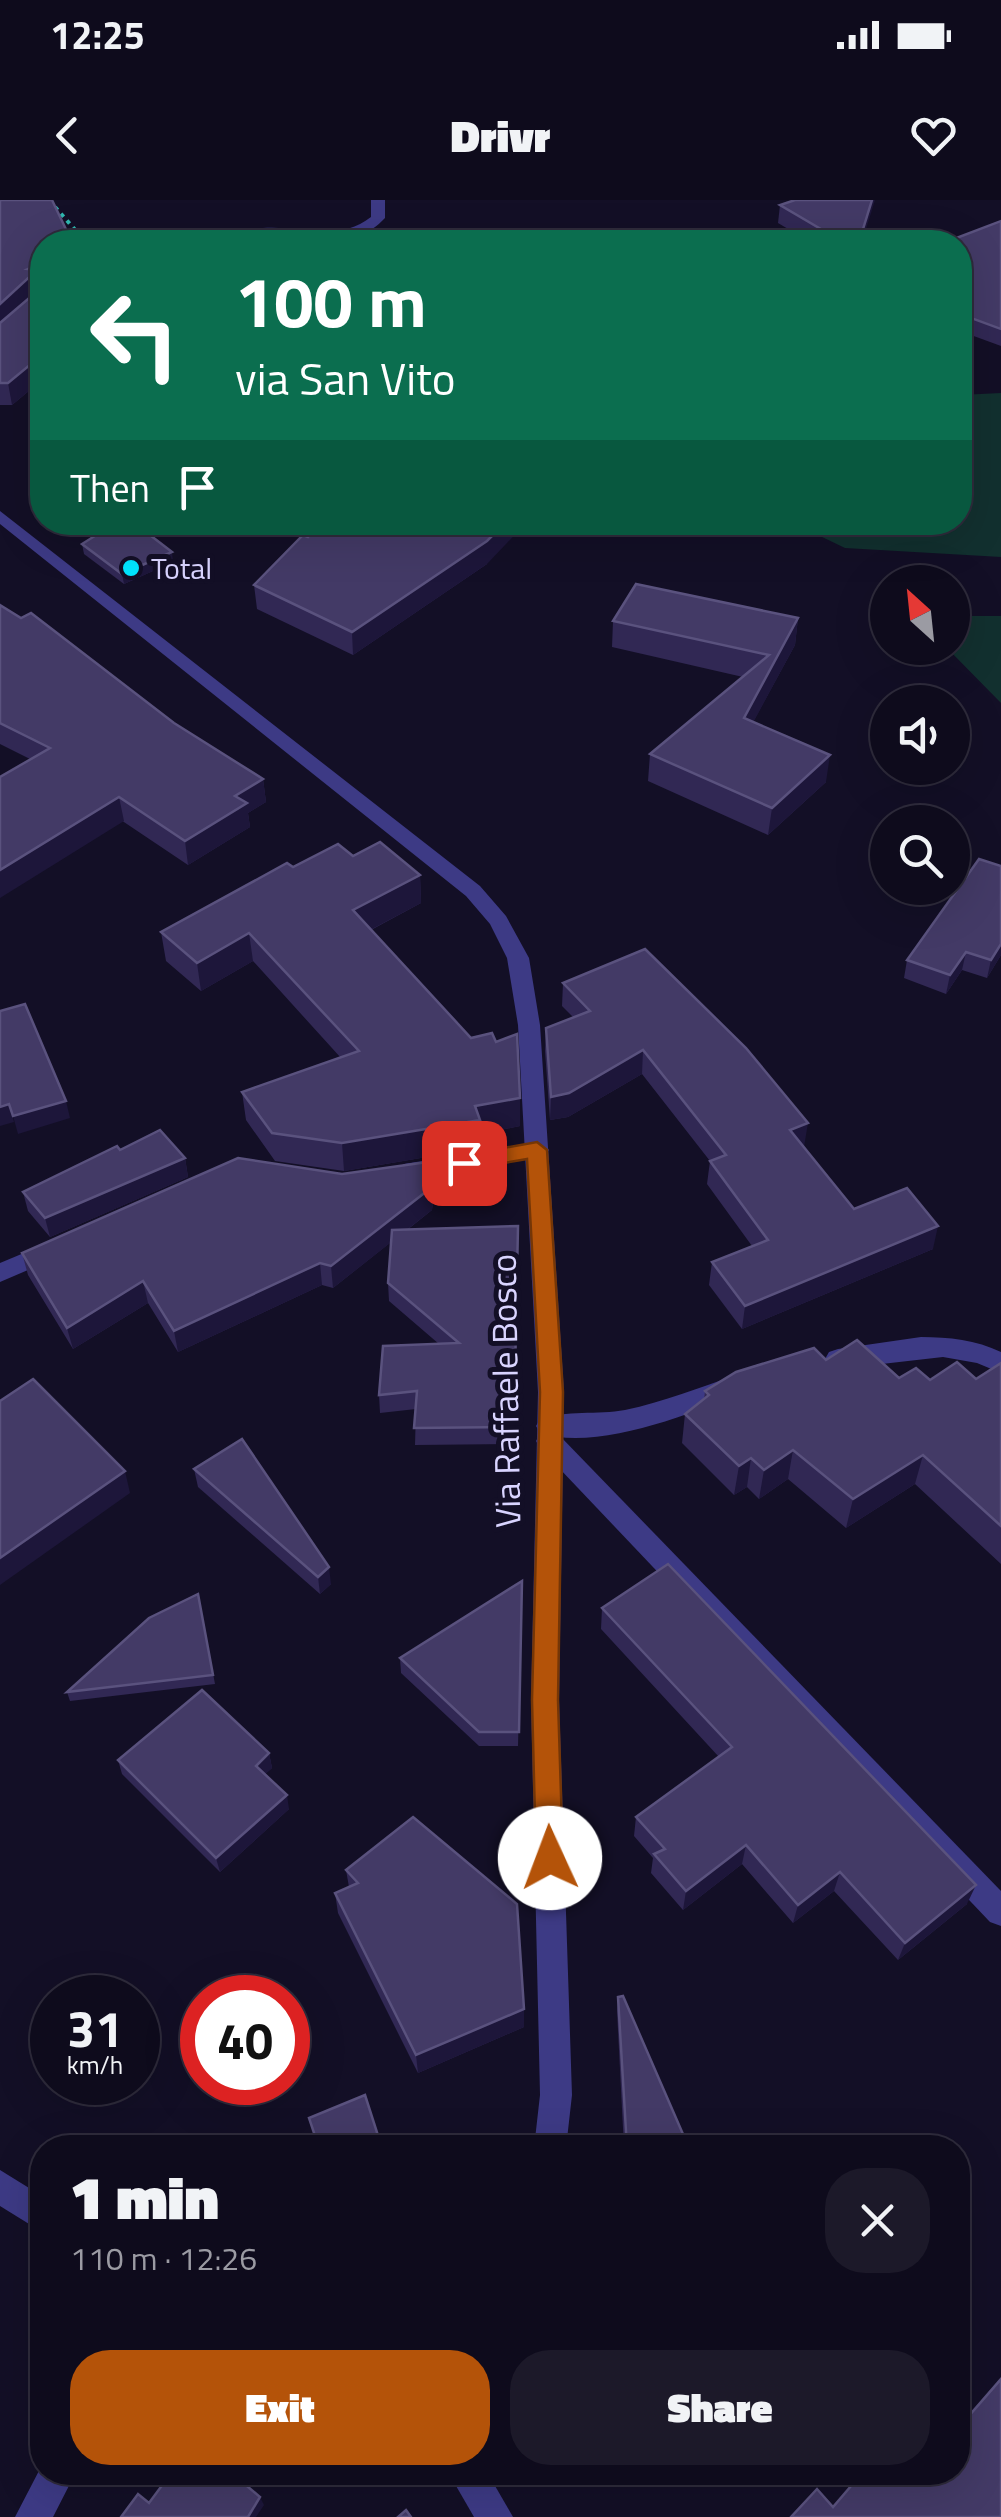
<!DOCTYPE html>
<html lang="en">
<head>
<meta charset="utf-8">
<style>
	:root { --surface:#0e0b1c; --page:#1c1929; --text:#f1f3f6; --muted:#9b9ba3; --line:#2e2b3b; --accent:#b45309 }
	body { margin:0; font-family:"Titillium Web",sans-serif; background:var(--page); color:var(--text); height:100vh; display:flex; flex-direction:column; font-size:38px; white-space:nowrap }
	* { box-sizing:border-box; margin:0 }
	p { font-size:32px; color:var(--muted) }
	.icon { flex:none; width:55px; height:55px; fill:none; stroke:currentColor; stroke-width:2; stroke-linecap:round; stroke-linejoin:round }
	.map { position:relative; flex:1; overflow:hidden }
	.drawer { position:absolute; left:30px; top:1935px; width:940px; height:350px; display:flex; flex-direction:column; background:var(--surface); border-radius:40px; box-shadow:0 10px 40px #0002,0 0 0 2px var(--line) }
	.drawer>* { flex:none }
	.banner { position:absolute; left:30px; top:30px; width:942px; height:305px; border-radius:40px; box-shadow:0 10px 40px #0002,0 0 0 2px var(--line); background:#0b6e4f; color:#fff; overflow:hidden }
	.needle { width:65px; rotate:333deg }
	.tools { position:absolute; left:870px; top:365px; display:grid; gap:20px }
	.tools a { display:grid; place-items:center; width:100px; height:100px; border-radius:50%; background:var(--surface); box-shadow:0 10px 40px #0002,0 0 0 2px var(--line); font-size:50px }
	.speed { position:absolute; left:30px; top:1775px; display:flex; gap:20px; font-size:50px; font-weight:700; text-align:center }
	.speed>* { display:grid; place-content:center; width:130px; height:130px; border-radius:50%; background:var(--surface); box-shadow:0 10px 40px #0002,0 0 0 2px var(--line); line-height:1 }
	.speed small { font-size:25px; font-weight:400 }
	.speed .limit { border:15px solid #d22; background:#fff; color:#111 }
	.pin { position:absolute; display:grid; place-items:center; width:85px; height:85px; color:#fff; margin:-42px; border-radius:20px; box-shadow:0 5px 15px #0006 }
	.me { position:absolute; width:110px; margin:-55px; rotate:358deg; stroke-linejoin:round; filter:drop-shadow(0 0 8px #0008) }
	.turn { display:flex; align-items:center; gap:35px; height:210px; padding:0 40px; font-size:45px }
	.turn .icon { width:130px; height:130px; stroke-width:2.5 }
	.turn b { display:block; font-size:70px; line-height:85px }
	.then { display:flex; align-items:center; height:95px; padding:0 40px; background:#0003; gap:20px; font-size:38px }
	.round { display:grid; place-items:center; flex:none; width:105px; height:105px; border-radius:40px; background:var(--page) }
	.head { display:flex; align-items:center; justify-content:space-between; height:170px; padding:0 40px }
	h1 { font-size:60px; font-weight:800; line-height:75px }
	.button { display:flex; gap:20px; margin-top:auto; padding:20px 40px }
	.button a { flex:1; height:115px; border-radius:40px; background:var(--accent); color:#fff; font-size:40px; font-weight:800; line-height:115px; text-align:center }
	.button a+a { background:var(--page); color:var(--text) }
	.status { display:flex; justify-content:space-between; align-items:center; height:70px; padding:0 50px; background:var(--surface); direction:ltr }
	.status svg { height:28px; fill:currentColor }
	header { display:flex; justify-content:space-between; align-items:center; height:130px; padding:0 40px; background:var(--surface); font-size:45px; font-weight:800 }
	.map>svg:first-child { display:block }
	.green { fill:#12302f }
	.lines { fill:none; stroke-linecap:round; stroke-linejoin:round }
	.path { stroke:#2fb8b0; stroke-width:4; stroke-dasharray:4 5; stroke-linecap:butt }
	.service { fill:#3d3a85; fill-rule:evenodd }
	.minor { fill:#3d3a85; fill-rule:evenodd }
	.tertiary { fill:#3d3a85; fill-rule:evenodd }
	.wall { fill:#312854 }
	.shaded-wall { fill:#1d163a }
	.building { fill:#433a66; stroke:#5a527e; stroke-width:2.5 }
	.route { fill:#b45309; stroke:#753606; stroke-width:2.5 }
	.poi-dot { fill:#00e5ff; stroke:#130f26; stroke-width:4 }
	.labels { text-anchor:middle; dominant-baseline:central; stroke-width:10; stroke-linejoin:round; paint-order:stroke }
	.far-poi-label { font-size:30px; fill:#d9d4ff; stroke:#130f26; text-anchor:start }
	.street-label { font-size:35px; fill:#d9d4ff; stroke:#130f26 }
</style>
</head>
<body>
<div class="status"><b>12:25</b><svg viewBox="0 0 49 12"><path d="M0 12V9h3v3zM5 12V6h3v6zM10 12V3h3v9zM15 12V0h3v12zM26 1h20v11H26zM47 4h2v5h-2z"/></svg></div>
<header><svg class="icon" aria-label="back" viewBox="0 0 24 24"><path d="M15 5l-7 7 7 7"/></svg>Drivr<svg class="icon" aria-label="heart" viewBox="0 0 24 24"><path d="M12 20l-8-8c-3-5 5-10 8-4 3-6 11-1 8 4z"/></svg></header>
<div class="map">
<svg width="1001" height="2317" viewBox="0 0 1001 2317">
	<rect width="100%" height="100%" fill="#130f26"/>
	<!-- green -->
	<g class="green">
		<polygon points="1001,193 1001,357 845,348 793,323 960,322 960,195"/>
		<polygon points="953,416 1001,416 1001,503 947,448 952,448"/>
	</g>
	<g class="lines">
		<!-- path -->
		<polyline class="path" points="55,7 86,42"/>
		<!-- service -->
		<g class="service">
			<path d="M921,1137C949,1137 976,1140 1001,1152V1173L977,1163L943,1157L838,1169L829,1166L825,1159L829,1152L838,1149Z"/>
			<path d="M737,1175L746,1178L750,1185L746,1192C692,1213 597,1252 540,1233L536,1226L540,1219C566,1210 598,1215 625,1210C664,1202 700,1187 737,1175Z"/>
		</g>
		<!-- minor -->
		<g class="minor">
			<path d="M371,0H385V18C352,53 315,35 272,35C256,35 242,43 226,42C270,7 327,52 371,17Z"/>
			<polygon points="537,942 545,944 549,950 545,956 404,982 392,973 404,964"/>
			<polygon points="55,1040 67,1049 63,1055 0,1082 0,1063"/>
			<polygon points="549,1231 558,1234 1001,1691 1001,1726 990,1722 540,1248 536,1241 540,1234"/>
			<polygon points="42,2265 42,2272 76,2272 53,2317 15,2317"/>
			<polygon points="448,2272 487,2272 513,2317 474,2317"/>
		</g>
		<!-- tertiary -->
		<g class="tertiary">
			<polygon points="0,311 480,686 506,716 529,758 540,825 564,1192 559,1500 572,1895 566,1948 534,1948 540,1895 531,1500 538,1192 518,825 507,758 490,724 466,696 0,324"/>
			<polygon points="0,1970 42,1996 42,2032 0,2006"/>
		</g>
	</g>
	<!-- wall -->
	<g class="wall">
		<polygon points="0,0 42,42 42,180 12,205 0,205"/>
		<polygon points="780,5 862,42 810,42 778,23"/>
		<polygon points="1001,21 1001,146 960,131 960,42"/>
		<polygon points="308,337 487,364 353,455 257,409 254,385"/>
		<polygon points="82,344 173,362 124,384 84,354"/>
		<polygon points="0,405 174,523 263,579 266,602 248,613 250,627 188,665 30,559 0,544"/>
		<polygon points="798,418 795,445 753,522 826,582 768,635 648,581 650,554 743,477 612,447 613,421"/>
		<polygon points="353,656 420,675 421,703 371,730 520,898 520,926 480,934 480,948 344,971 275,961 246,920 242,892 341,858 253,761 201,791 166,761 161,732 293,667"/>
		<polygon points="1001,666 1001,755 987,778 962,770 946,794 904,778 907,760"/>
		<polygon points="563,783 804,947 854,1009 933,1049 742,1129 709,1085 712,1062 752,1046 707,984 710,961 642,874 568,917 550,920 545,851 546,828 573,817 562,806"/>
		<polygon points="185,958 188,977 50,1037 28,1011 23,992"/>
		<polygon points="435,961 436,983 432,1010 407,1030 518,1026 514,1244 415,1245 416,1209 380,1213 379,1195 439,1144 389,1101 388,1083 391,1042 333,1088 322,1085 178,1152 148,1103 73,1149 28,1075 22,1053 342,974"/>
		<polygon points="826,1160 899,1178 930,1180 976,1179 1001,1163 1001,1364 915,1284 846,1328 788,1279 759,1299 747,1287 734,1295 682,1243 685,1214 704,1200 705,1191"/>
		<polygon points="194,1269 331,1384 320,1394 198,1287"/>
		<polygon points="522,1381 518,1546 479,1546 401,1473 400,1458"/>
		<polygon points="198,1394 215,1484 70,1501 67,1492"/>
		<polygon points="602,1408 967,1704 898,1760 834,1691 793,1723 742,1664 683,1710 651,1673 653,1658 634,1636 636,1617 719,1557 601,1429"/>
		<polygon points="269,1553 272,1568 265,1574 289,1609 220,1672 122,1574 118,1560"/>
		<polygon points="346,1670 524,1827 418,1873 338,1713 335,1693 349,1687"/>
		<polygon points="618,1797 689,1948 624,1948 617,1811"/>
	</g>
	<!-- shaded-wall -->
	<g class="shaded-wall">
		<polygon points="872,0 875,0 862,42 859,42"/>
		<polygon points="42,63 42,85 40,86 41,92 0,129 0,104 28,69"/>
		<polygon points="42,155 42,180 12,205 8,183"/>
		<polygon points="506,322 527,322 487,364 353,455 352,432"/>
		<polygon points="172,352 173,362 124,384 122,374"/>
		<polygon points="798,418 795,445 741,545 744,518"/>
		<polygon points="830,555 826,582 768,635 772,608"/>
		<polygon points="263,579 266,602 248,613 250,627 188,665 185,641 235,596"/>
		<polygon points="119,597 124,621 0,698 0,670"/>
		<polygon points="420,675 421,703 355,738 353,710"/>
		<polygon points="249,733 253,761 201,791 197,763"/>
		<polygon points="1001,744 1001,755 987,778 991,760"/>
		<polygon points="966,752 962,770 946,794 950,775"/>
		<polygon points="643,850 642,874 568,917 550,920 551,897"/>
		<polygon points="520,898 520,926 480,934 480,948 344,971 342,943 475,906"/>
		<polygon points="66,901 70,918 18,934 13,916"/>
		<polygon points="9,904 14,922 0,926 0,907"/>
		<polygon points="808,923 804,947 790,930"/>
		<polygon points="185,958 188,977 50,1037 45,1018"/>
		<polygon points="435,961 436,983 432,1010 333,1088 331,1066"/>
		<polygon points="938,1026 933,1049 742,1129 745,1106"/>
		<polygon points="320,1063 322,1085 178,1152 174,1131"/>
		<polygon points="143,1081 148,1103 73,1149 67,1128"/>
		<polygon points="793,1250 788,1279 759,1299 764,1270"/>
		<polygon points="923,1255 915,1284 846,1328 853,1299"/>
		<polygon points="751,1258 747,1287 734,1295 739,1266"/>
		<polygon points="125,1271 130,1293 0,1385 0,1358"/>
		<polygon points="329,1367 331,1384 320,1394 318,1377"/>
		<polygon points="269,1553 272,1568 259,1580 256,1566"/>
		<polygon points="287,1595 289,1609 220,1672 216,1658"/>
		<polygon points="746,1645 742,1664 683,1710 686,1691"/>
		<polygon points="840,1672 834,1691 793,1723 798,1705"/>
		<polygon points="976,1685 967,1704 898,1760 905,1743"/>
		<polygon points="524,1809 524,1827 418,1873 416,1855"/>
		<polygon points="238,2272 246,2272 247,2274 240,2284 235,2276"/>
		<polygon points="260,2297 264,2305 256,2317 248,2317"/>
	</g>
	<!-- building -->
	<g class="building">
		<polygon points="0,0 52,0 72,42 42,42 42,63 28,69 37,70 0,104"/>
		<polygon points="795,0 872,0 859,42 843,42 780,5"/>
		<polygon points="1001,21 1001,129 960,114 960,42 946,42"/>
		<polygon points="41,71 42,71 42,155 8,183 0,183 0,123 41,88"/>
		<polygon points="117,322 133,322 172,352 122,374 82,344"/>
		<polygon points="321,322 506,322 487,341 352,432 254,385 303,335 308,337"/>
		<polygon points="636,384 798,418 744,518 830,555 772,608 650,554 769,455 613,421"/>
		<polygon points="0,405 21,418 31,413 174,523 263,579 235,596 247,603 185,641 119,597 0,670 0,577 50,548 0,523"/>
		<polygon points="380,642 420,675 353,710 471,838 492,833 496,842 517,834 520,898 475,906 480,920 342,943 272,933 242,892 359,851 249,733 197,763 161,732 287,663 293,667 338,644 353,656"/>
		<polygon points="979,659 1001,666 1001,744 991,760 966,752 950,775 907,760"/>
		<polygon points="645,749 746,848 808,923 790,930 854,1009 907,988 938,1026 745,1106 712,1062 768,1040 710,961 726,955 643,850 569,893 551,897 546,828 590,811 563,783"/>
		<polygon points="25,804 66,901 13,916 9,904 0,907 0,811"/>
		<polygon points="160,930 185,958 45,1018 23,992 117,946 120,950"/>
		<polygon points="238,958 342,974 435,961 432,987 331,1066 320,1063 174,1131 143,1081 67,1128 22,1053"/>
		<polygon points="518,1026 514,1227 414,1228 417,1191 379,1195 383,1146 459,1143 388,1083 392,1030"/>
		<polygon points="857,1140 899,1178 916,1168 930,1180 957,1162 976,1179 1001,1163 1001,1326 923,1255 853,1299 793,1250 764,1270 751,1258 739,1266 685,1214 709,1195 705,1191 736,1172 814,1148 826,1160"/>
		<polygon points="33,1179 125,1271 0,1358 0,1201"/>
		<polygon points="242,1239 329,1367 318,1377 194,1269"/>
		<polygon points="668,1364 976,1685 905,1743 840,1672 798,1705 746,1645 686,1691 654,1654 665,1649 636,1617 732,1547 602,1408"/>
		<polygon points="522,1381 519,1532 479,1532 400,1458"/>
		<polygon points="198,1394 213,1475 67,1492 149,1418"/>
		<polygon points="202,1490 269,1553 256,1566 287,1595 216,1658 118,1560"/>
		<polygon points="413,1617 517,1704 524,1809 416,1855 335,1693 358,1683 346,1670"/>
		<polygon points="623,1796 689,1948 627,1948 618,1797"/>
		<polygon points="365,1895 382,1948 319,1948 309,1918"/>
		<polygon points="1001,2179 1001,2317 791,2317 817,2289 833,2307 863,2272 958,2272 958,2208 967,2218"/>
		<polygon points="172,2272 238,2272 235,2276 260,2297 248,2317 121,2317 138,2294 149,2303"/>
		<polygon points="406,2310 411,2317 398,2317"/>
	</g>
	<!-- route -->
	<polygon class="route" points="537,942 547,950 563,1192 558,1500 563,1658 559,1667 550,1671 540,1667 536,1658 532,1500 540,1192 527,959 464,970 453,963 464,955"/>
	<!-- markers -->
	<circle class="poi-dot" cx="131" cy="368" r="10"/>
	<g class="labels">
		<!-- far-poi labels -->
		<g class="far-poi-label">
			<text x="151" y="368">Total</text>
		</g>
		<!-- street labels -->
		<g class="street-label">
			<text transform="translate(505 1191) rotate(-91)">Via Raffaele Bosco</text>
		</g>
	</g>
</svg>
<div class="tools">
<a><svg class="needle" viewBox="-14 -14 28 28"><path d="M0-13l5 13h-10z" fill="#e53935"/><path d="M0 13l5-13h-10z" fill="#9b9ba3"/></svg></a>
<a><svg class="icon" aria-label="sound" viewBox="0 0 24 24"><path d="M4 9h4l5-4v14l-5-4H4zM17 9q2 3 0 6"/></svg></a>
<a><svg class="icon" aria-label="search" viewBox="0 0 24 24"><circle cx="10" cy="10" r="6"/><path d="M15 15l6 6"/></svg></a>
</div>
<div class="speed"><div>31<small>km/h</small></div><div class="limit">40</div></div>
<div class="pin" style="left:464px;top:963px;background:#d93025"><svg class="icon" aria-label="arrive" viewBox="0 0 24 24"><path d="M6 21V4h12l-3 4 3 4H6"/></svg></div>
<svg class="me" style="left:550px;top:1658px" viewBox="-20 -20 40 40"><circle r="19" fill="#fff"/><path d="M0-13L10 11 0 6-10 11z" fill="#b45309"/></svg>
<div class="banner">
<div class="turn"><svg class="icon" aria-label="left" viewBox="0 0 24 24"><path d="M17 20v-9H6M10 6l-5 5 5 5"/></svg><div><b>100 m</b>via San Vito</div></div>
<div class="then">Then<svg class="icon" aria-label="arrive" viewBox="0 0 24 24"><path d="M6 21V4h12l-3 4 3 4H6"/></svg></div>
</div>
<section class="drawer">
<div class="head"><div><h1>1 min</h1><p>110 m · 12:26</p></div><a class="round"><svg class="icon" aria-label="close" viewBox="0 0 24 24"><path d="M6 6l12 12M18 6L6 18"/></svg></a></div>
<div class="button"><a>Exit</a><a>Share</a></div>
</section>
</div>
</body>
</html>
